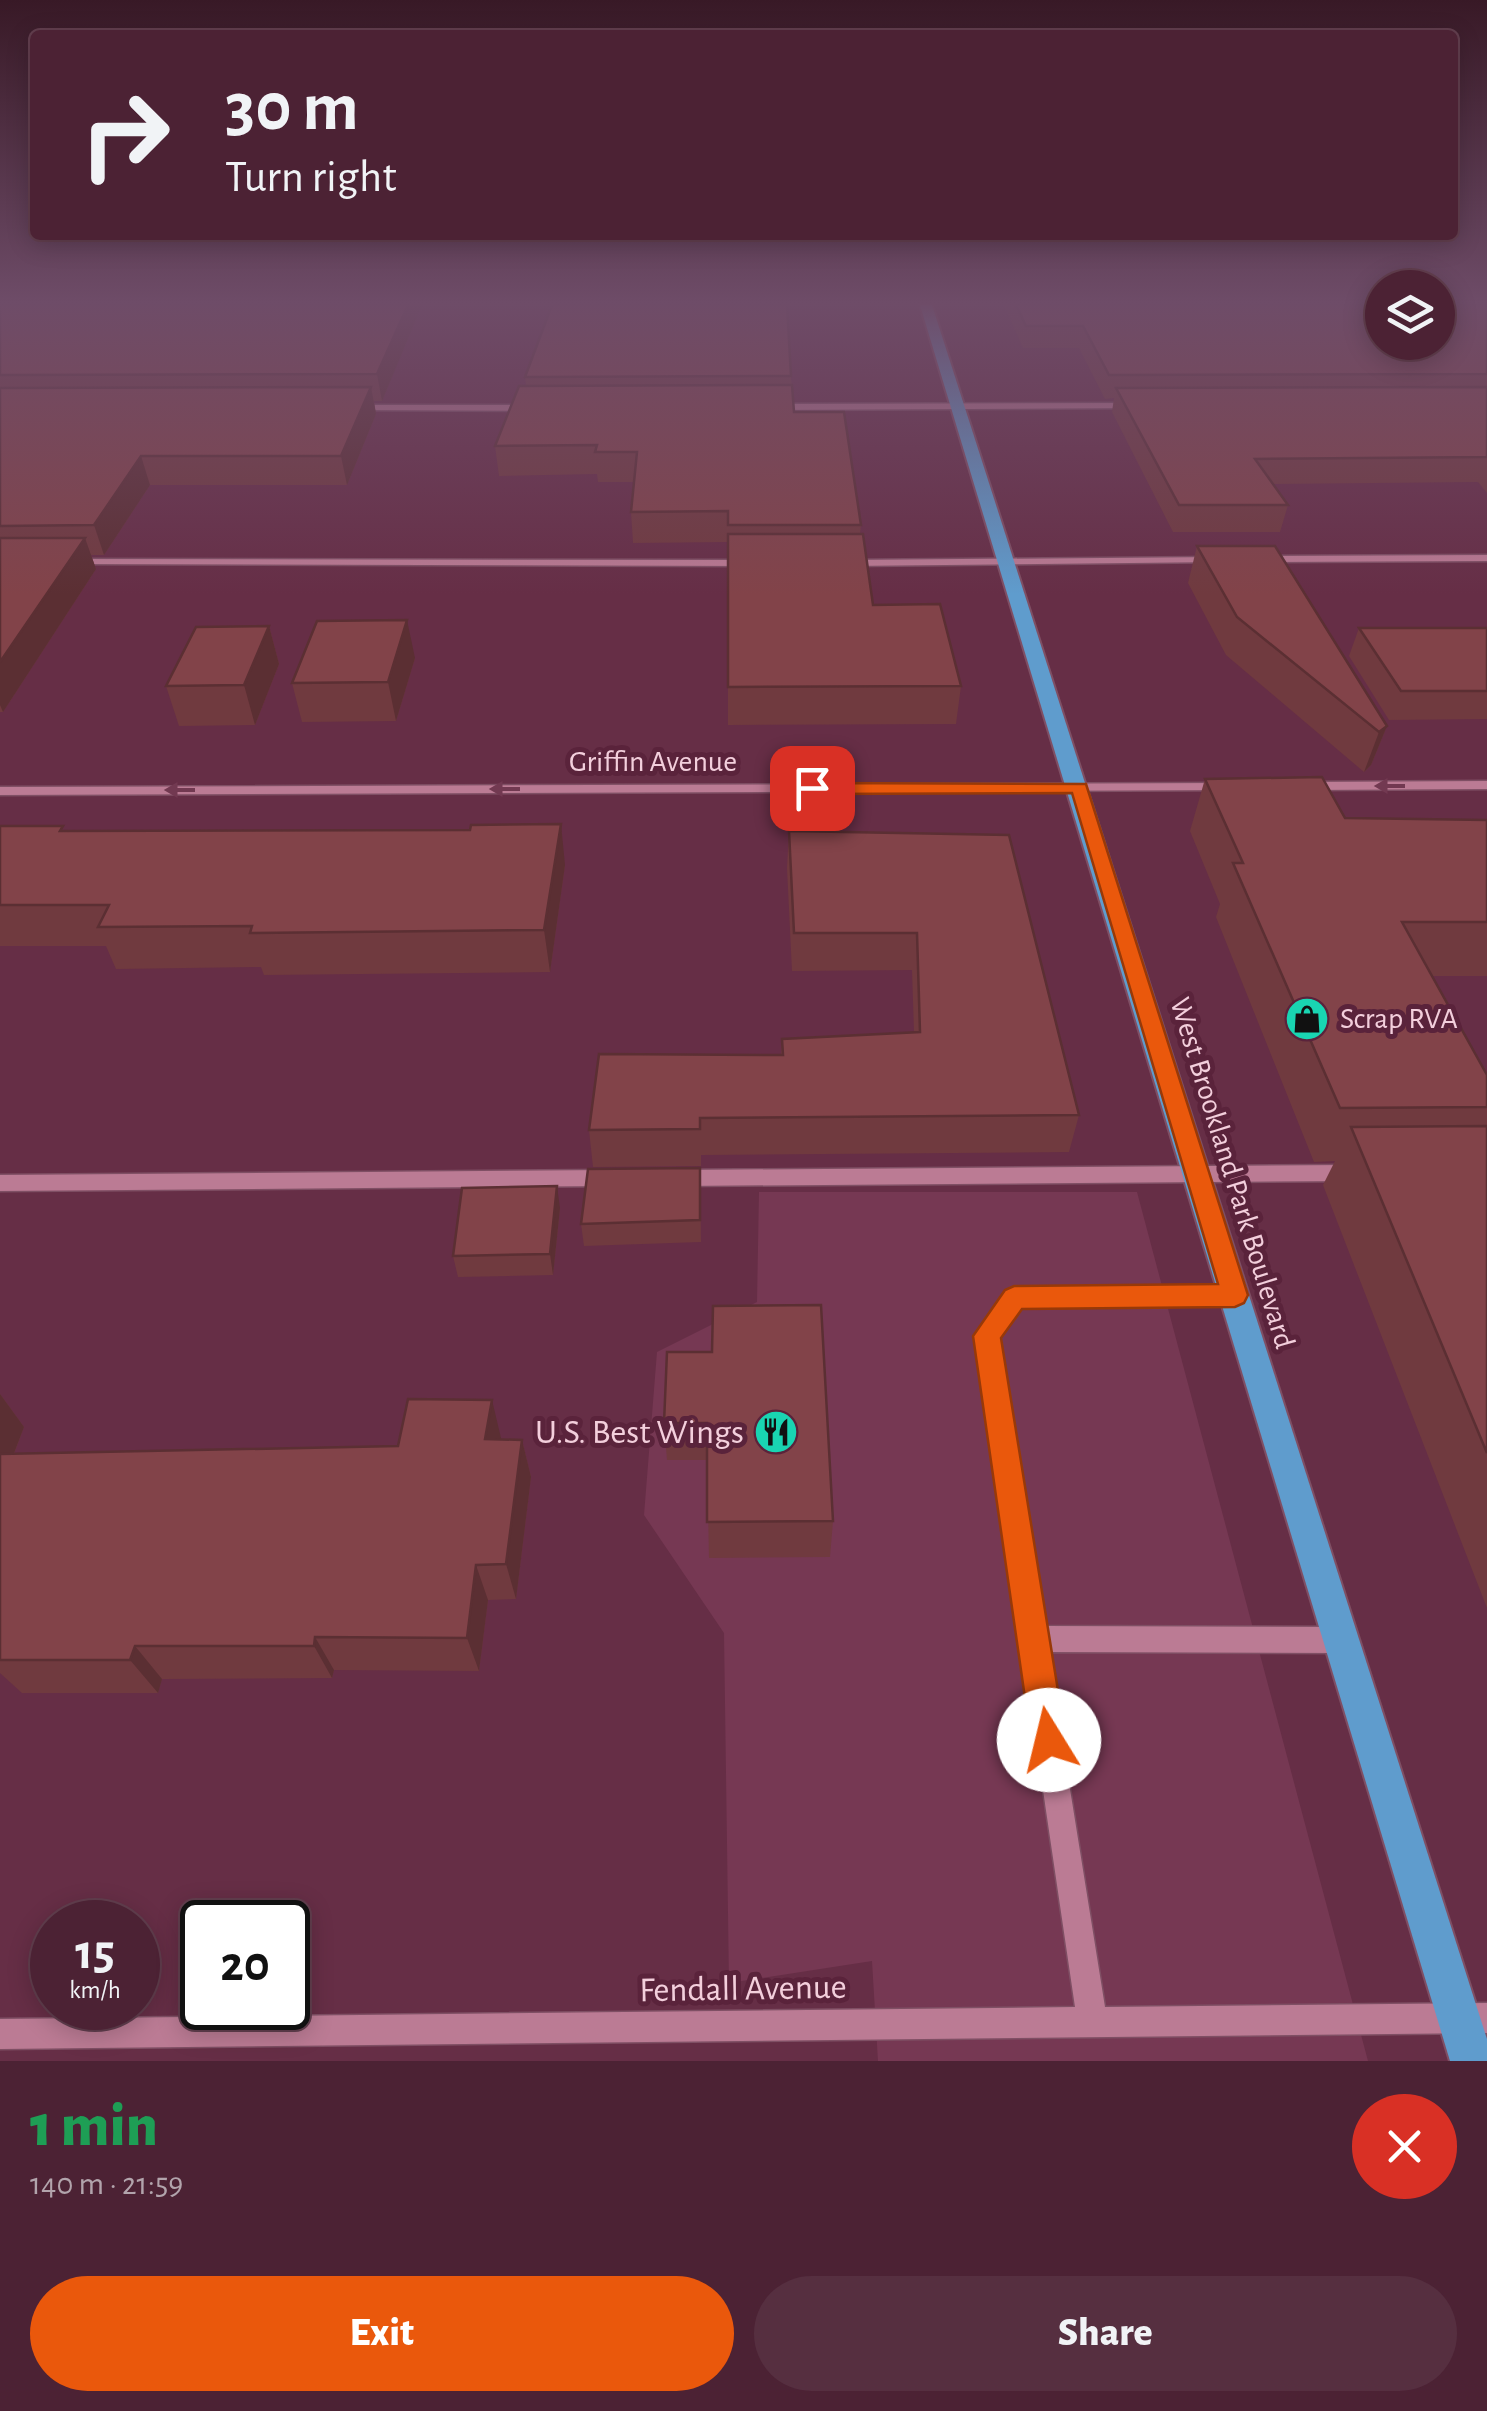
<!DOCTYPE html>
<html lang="en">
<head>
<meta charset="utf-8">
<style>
	:root { --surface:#4c2234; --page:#562f40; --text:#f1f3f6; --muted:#b2a4ac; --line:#633f4f; --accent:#ea580c }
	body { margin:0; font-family:"Alegreya Sans",sans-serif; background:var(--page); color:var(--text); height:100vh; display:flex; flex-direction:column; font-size:38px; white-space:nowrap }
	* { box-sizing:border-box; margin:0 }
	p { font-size:32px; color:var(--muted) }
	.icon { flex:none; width:55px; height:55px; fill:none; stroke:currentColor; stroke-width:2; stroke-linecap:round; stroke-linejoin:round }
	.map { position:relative; height:2061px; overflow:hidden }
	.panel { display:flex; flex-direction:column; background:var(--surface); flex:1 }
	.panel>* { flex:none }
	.banner { position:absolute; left:30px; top:30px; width:1428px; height:210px; border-radius:10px; box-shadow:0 5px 25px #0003,0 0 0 2px var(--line); background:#4c2234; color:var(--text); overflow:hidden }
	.buttons { position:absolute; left:1365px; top:270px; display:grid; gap:20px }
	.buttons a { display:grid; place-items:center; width:90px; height:90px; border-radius:50%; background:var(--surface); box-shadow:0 5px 25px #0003,0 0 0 2px var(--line); font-size:50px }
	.speed { position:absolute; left:30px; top:1900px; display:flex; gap:20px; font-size:50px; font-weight:700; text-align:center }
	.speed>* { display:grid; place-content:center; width:130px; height:130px; border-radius:50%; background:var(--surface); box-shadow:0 5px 25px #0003,0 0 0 2px var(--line); line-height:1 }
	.speed small { font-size:25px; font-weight:400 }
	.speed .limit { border:5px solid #111; border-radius:15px; background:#fff; color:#111 }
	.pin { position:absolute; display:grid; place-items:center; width:85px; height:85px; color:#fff; margin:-42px; border-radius:20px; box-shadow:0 5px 15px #0006 }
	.me { position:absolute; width:110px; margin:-55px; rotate:351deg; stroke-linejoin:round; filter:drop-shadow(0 0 8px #0008) }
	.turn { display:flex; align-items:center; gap:35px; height:210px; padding:0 30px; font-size:45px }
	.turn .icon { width:130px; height:130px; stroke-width:2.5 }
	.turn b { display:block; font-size:70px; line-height:85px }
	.round { display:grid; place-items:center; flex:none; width:105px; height:105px; border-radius:52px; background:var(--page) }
	.summary { display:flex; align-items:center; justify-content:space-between; height:170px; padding:0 30px }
	h1 { font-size:60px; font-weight:800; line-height:75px; color:#1e9e55 }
	.button { display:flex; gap:20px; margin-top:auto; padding:20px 30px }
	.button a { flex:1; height:115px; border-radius:60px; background:var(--accent); color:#fff; font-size:40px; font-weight:800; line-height:115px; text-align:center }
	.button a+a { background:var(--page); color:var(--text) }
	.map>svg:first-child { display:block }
	.built { fill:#763853 }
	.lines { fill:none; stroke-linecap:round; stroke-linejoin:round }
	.minor-casing { stroke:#7f4f64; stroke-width:3 }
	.major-casing { stroke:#7f4f64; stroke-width:4 }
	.minor { fill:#bb7b94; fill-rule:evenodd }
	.major { fill:#5f9ccd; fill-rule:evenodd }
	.wall { fill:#703a3f }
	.shaded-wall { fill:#5b2f33 }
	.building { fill:#824349; stroke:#5b2f33; stroke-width:2.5 }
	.oneway { fill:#723951 }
	.route { fill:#ea580c; stroke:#983908; stroke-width:2.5 }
	.labels { text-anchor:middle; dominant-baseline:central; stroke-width:10; stroke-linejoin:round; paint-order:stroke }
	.street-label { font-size:30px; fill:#f3cfdc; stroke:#5a233b }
	.poi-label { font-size:30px; fill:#f3cfdc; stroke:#5a233b; text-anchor:start }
	.near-poi-label { font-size:35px; fill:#f3cfdc; stroke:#5a233b; text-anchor:end }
	.near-street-label { font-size:35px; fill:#f3cfdc; stroke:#5a233b }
</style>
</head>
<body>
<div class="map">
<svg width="1487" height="2061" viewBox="0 0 1487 2061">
	<rect width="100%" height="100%" fill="#662e46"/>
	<!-- built -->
	<polygon class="built" points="759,1192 1137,1192 1368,2061 878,2061 872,1961 729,1983 724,1633 644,1515 657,1352 757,1302"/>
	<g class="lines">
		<!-- minor casing -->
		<g class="minor-casing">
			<g id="minor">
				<polygon points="1134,403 1139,406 1137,408 770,410 765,407 770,404"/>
				<polygon points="355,405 534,405 539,408 534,411 352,410 350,408"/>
				<polygon points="1487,555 1487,561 1263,562 1257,559 1263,556"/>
				<polygon points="1217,557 1223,560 1221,562 848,566 842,563 848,560"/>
				<polygon points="73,559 752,560 758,563 752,566 69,564 69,560"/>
				<polygon points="1487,781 1487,789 1308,790 1301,786 1308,782"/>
				<polygon points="1227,783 1234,787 1232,790 0,795 0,787"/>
				<polygon points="1349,1165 1356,1168 1359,1173 1356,1178 1349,1181 680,1186 673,1183 670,1178 673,1173 680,1170"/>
				<polygon points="609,1170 616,1173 619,1178 616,1183 609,1186 0,1191 0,1175"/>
				<polygon points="1235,1286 1242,1289 1245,1295 1242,1301 1235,1304 1020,1307 998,1338 1044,1626 1341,1627 1350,1631 1354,1640 1350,1649 1341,1653 1048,1652 1105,2007 1487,2003 1487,2033 0,2049 0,2019 1075,2007 976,1336 1007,1292 1014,1289"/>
			</g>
		</g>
		<!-- major casing -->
		<g class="major-casing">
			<polygon id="major" points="920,305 932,305 1487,2039 1487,2061 1450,2061"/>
		</g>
		<!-- minor -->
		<use href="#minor" class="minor"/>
		<!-- major -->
		<use href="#major" class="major"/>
	</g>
	<!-- wall -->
	<g class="wall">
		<polygon points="0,305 422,305 382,401 374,401 376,414 347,485 150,485 104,555 91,555 96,569 3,712 0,712"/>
		<polygon points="1004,305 1487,305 1487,493 1478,482 1273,484 1288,505 1280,532 1173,532 1112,412 1114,398 1105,399 1079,348 1023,348"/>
		<polygon points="791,376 794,412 861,525 860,534 873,605 961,686 956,724 728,725 728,542 633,543 631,512 634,482 598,482 597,474 499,476 495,446 526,386 525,377"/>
		<polygon points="1197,546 1387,726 1371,765 1364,772 1226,655 1188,583"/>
		<polygon points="269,626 279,664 255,725 179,726 166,686"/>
		<polygon points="1359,628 1487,628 1487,719 1389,720 1349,656"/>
		<polygon points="415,658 396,721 302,722 292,683"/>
		<polygon points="1205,779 1345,818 1487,820 1487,976 1432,976 1487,1075 1487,1608 1323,1185 1335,1161 1314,1162 1216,917 1220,904 1190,831"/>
		<polygon points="0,826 565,865 550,972 264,975 261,967 116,969 106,946 0,946"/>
		<polygon points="789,831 1009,835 1079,1115 1069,1152 701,1155 701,1166 593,1167 589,1130 781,1055 782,1039 914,1032 912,970 792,971 787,868"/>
		<polygon points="700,1168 701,1242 584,1246 581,1224"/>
		<polygon points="560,1208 553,1275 458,1277 453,1256"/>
		<polygon points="667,1352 833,1521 830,1557 709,1558 707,1460 667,1460 664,1423"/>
		<polygon points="0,1394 24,1427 14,1454 398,1446 501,1439 522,1440 531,1477 516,1599 488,1600 479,1671 334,1670 332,1678 162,1679 158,1693 22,1693 0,1673"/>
	</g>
	<!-- shaded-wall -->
	<g class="shaded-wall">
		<polygon points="408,305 422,305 382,401 377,374"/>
		<polygon points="371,387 376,414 347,485 341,456"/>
		<polygon points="141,456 150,485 104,555 94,525"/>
		<polygon points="85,538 96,569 3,712 0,705 0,662"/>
		<polygon points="407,620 415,658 396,721 388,682"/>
		<polygon points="269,626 279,664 255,725 244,685"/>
		<polygon points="1387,726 1371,765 1364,772 1379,732"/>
		<polygon points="561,824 565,865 550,972 544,930"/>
		<polygon points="557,1186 560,1208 553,1275 550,1254"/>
		<polygon points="0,1394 24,1427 0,1490"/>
		<polygon points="492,1400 501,1438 496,1477 485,1439"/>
		<polygon points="522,1440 531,1477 516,1599 506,1564"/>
		<polygon points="476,1565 488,1600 479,1671 467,1638"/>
		<polygon points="315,1637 334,1670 332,1678 314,1646"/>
		<polygon points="135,1646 162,1679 158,1693 130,1660"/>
	</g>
	<!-- building -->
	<g class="building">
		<polygon points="0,305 408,305 377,374 0,375"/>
		<polygon points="552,305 787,305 791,376 525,377"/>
		<polygon points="1016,305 1382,305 1382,342 1438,342 1438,305 1487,305 1487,374 1109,375 1083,326 1026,326"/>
		<polygon points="792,385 794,412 844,412 861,525 728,525 728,511 631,512 637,452 595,452 597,445 495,446 519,386"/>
		<polygon points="371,387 341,456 141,456 94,525 0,526 0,388"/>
		<polygon points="1487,387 1487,457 1255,459 1288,505 1179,505 1116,388"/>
		<polygon points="728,534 863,534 873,605 940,604 961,686 728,687"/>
		<polygon points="0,538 85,538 0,662"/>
		<polygon points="1197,546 1275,546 1387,726 1379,732 1237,617"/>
		<polygon points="407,620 388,682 292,683 317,621"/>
		<polygon points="269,626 244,685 166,686 196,627"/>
		<polygon points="1359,628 1487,628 1487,691 1401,691"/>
		<polygon points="1322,777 1345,818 1487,820 1487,922 1402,922 1487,1075 1487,1107 1340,1108 1233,863 1243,863 1205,779"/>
		<polygon points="561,824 544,930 250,933 252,926 98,927 109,905 0,905 0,826 63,826 60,831 470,830 471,825"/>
		<polygon points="789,831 1009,835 1079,1115 700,1118 700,1129 589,1130 599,1054 783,1055 782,1039 920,1032 917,933 794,933"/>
		<polygon points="1487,1126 1487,1453 1351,1127"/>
		<polygon points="700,1168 700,1220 581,1224 588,1169"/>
		<polygon points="557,1186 550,1254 453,1256 462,1188"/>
		<polygon points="821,1305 833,1521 707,1522 707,1423 664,1423 667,1352 712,1352 713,1306"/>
		<polygon points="408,1399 492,1400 485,1439 522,1440 506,1564 476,1565 467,1638 315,1637 314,1646 135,1646 130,1660 0,1660 0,1454 398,1446"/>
	</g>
	<!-- one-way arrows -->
	<defs><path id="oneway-solid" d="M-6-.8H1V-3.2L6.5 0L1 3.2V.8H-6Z" transform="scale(2.5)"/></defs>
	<g class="oneway">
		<use href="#oneway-solid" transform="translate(1390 786) rotate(180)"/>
		<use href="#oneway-solid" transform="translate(505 789) rotate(180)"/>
		<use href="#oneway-solid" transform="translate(180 790) rotate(180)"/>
	</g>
	<!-- sky -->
	<linearGradient id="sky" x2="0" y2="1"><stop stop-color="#381926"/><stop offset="0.51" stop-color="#6e4c68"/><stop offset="1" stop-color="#6e4c68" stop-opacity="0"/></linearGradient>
	<rect width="1487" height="594" fill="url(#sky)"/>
	<!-- route -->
	<polygon class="route" points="1086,784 1248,1295 1244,1303 1235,1307 1022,1309 1001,1338 1066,1740 1061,1752 1049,1757 1037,1752 1031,1740 973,1336 1005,1290 1014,1286 1218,1284 1072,793 812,794 802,788 812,783"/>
	<!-- icons -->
	<defs>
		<g id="shop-disc" transform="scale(2.25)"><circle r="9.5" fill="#19d5b2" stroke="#5a233b"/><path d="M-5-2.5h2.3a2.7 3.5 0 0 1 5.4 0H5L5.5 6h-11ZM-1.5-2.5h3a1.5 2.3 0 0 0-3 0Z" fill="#111"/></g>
		<g id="restaurant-disc" transform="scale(2.25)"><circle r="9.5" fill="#19d5b2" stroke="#5a233b"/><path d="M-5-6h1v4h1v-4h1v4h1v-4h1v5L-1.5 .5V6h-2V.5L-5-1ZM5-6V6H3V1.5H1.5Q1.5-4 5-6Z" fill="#111"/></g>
	</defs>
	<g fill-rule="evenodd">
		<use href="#shop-disc" x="1307" y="1019"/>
		<use href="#restaurant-disc" x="776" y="1432"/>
	</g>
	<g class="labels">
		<!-- street labels -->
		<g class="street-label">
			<text x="653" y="762">Griffin Avenue</text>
			<text transform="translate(1232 1173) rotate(73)">West Brookland Park Boulevard</text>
		</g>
		<!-- poi labels -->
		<g class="poi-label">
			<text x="1340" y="1019">Scrap RVA</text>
		</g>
		<!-- near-poi labels -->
		<g class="near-poi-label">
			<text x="744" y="1432">U.S. Best Wings</text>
		</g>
		<!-- near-street labels -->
		<g class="near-street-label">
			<text transform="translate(743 1989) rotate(-1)">Fendall Avenue</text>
		</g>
	</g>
</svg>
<div class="buttons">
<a><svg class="icon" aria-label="layers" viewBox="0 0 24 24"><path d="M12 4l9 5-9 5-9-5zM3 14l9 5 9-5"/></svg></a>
</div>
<div class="speed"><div>15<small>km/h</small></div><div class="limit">20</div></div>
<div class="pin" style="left:812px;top:788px;background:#d93025"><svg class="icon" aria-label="arrive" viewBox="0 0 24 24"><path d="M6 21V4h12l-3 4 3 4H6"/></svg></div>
<svg class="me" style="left:1049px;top:1740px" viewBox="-20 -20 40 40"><circle r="19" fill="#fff"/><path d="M0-13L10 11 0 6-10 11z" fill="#ea580c"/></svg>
<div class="banner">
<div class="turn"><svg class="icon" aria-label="right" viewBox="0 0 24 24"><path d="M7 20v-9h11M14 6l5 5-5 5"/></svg><div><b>30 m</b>Turn right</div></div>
</div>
</div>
<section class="panel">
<div class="summary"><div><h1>1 min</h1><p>140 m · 21:59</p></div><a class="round" style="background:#d93025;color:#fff"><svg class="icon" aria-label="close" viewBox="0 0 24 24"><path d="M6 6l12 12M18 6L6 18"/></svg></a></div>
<div class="button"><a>Exit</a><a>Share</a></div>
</section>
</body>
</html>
